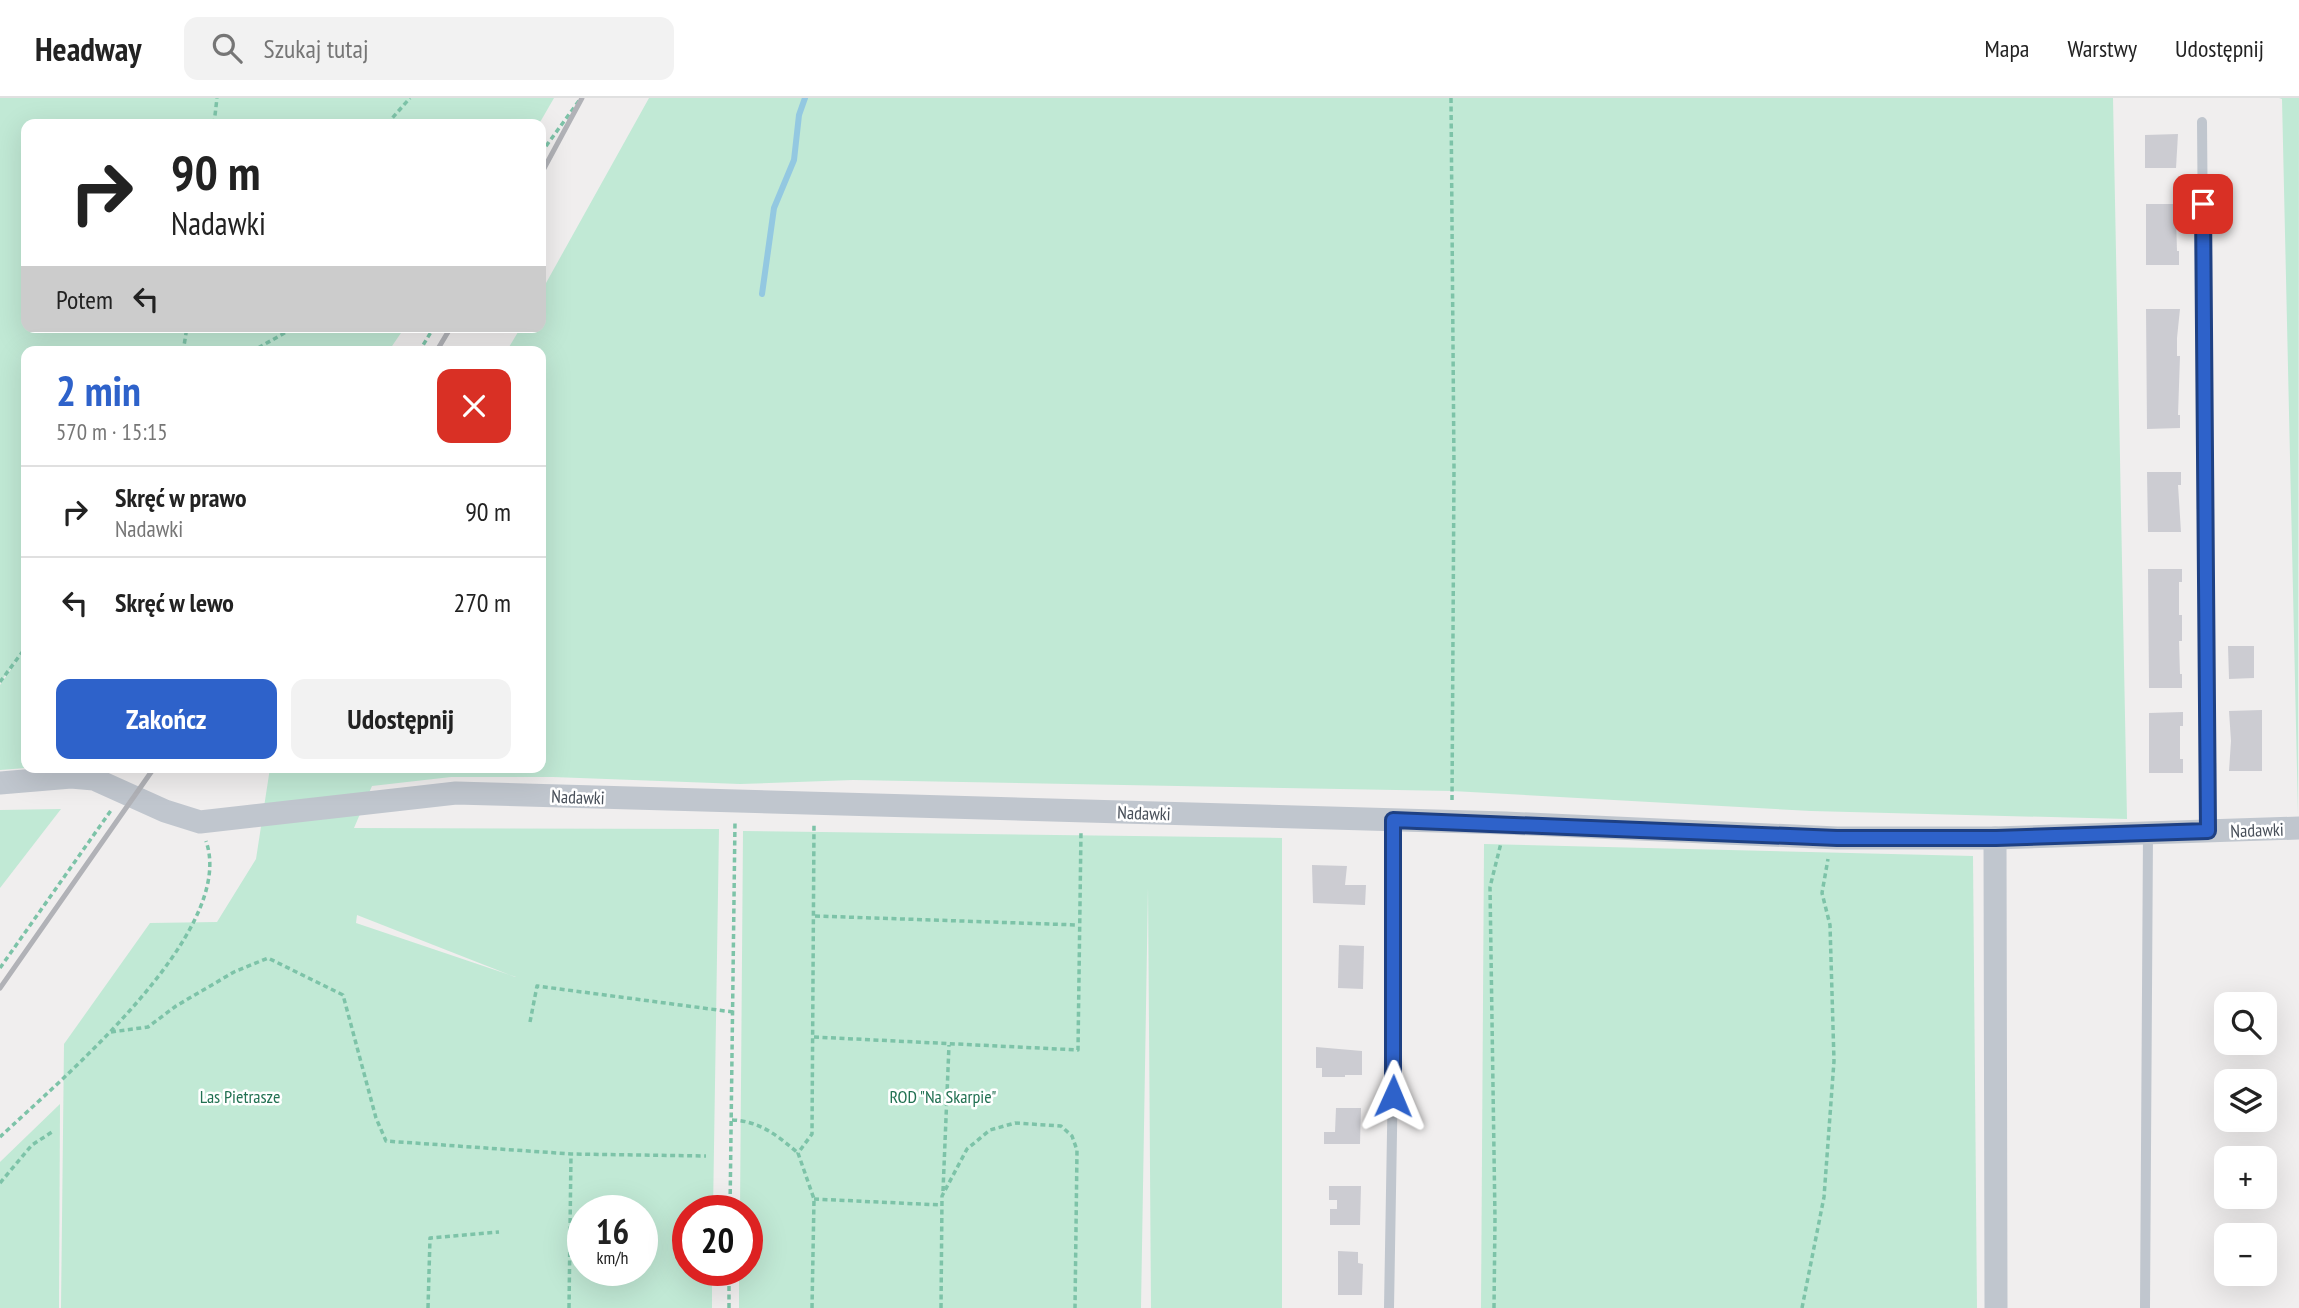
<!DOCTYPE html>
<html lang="pl">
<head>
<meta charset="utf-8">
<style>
	:root { --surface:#fff; --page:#f2f2f2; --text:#222; --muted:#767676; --line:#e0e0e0; --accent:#2e62ca }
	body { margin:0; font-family:"PT Sans Narrow",sans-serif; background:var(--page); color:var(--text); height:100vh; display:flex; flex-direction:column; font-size:26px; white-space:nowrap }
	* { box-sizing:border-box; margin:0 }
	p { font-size:23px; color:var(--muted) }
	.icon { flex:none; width:38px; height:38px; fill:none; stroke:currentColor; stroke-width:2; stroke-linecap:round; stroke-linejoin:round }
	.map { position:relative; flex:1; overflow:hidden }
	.panel { position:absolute; left:21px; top:248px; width:525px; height:427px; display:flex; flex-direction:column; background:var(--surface); border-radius:14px; box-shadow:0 7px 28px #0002 }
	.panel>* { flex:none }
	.banner { position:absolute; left:21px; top:21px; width:525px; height:214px; border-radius:14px; box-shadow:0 7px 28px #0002; background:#fff; color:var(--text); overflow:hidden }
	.fabs { position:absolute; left:2214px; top:894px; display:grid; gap:14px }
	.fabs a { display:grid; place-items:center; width:63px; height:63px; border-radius:14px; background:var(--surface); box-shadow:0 7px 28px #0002; font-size:35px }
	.speed { position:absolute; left:567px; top:1097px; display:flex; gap:14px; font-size:35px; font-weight:700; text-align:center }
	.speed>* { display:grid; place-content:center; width:91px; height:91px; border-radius:50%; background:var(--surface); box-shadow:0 7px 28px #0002; line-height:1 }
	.speed small { font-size:18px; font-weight:400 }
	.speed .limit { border:10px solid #d22; background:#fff; color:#111 }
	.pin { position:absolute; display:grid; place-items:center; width:60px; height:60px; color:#fff; margin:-30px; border-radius:14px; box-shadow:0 4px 10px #0006 }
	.me { position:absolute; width:77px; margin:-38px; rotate:1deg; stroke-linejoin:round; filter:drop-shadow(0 0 5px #0008) }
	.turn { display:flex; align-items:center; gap:24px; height:147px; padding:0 35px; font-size:32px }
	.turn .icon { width:91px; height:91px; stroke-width:2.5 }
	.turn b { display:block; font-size:49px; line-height:60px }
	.then { display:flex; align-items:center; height:66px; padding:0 35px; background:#0003; gap:14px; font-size:26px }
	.round { display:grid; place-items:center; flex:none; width:74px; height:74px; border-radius:14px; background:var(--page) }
	.head { display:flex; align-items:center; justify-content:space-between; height:119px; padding:0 35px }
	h1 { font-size:42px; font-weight:700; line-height:52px; color:var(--accent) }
	.action { display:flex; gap:14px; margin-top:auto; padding:14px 35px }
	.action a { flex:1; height:80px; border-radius:14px; background:var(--accent); color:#fff; font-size:28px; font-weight:700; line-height:80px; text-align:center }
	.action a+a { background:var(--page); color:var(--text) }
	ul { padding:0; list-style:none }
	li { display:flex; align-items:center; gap:21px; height:91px; padding:0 35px; border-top:2px solid var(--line) }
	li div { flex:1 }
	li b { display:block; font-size:26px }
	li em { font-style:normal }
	header { display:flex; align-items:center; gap:42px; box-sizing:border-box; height:98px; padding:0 35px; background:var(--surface); border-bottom:2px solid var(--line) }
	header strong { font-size:33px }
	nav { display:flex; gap:38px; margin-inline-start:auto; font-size:24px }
	.search { width:490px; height:63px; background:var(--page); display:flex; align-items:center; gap:18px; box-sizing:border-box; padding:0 24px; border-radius:14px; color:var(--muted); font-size:26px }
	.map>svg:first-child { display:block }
	.green { fill:#c1e9d5; fill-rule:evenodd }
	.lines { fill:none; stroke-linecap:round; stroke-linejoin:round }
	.stream { stroke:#93c8e1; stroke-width:6 }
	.building { fill:#ccccd2 }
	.path { stroke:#7dc3a8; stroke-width:3.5; stroke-dasharray:5 3.5; stroke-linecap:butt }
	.service { stroke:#c0c6ce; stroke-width:10 }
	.minor { stroke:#c0c6ce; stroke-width:23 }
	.rail { stroke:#b1b2b7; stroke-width:5 }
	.route-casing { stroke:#1e4083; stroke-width:18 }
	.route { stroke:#2e62ca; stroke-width:12 }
	.labels { text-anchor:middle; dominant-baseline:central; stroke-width:5; stroke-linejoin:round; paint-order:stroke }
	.street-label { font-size:18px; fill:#484f59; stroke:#fff }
	.park-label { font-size:18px; fill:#227152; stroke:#fff }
</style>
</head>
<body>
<header>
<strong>Headway</strong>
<div class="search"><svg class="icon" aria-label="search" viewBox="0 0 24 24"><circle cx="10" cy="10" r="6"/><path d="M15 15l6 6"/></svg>Szukaj tutaj</div>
<nav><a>Mapa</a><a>Warstwy</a><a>Udostępnij</a></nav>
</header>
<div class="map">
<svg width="2299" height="1210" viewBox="0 0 2299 1210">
	<rect width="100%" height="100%" fill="#f0eeee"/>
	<!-- green -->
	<g class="green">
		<polygon points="0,0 554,0 539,26 26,26 26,229 405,229 388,254 26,254 26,670 0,672 0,587 19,560 0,584"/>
		<path d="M649,0H2113L2127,721L1811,713L1452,693L853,682L740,686L553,679H451L372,688L354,730L719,731L713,1113H688V1172L712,1173V1210H61L64,946L150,825L217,824L256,761L270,670H541V254H506L521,229H541V194ZM357,817L515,879H516L356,825ZM583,1113H642V1172H583Z"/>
		<polygon points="2279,0 2299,0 2298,717 2282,1"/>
		<polygon points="61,711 0,790 0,712"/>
		<polygon points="743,733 1282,740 1282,1210 1151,1210 1148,789 1141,1210 739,1210 739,1173 747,1172 747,1113 740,1113"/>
		<polygon points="1484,746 1973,758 1977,1210 1481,1210"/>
		<polygon points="60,1006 59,1210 0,1210 0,1064"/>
	</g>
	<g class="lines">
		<!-- stream -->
		<polyline class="stream" points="762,196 774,110 794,62 799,17 805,0"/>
	</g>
	<!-- building -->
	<g class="building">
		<polygon points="2178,36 2176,70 2145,70 2145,37"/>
		<polygon points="2146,106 2179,106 2179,120 2176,120 2177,153 2179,153 2179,167 2146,167"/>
		<polygon points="2146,211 2180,211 2177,240 2177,258 2180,258 2178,317 2180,317 2180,330 2147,331"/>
		<polygon points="2147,374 2181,374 2181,387 2178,387 2181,434 2148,434"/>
		<polygon points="2148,471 2182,471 2182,484 2179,484 2179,517 2182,517 2182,543 2179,543 2180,576 2182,576 2182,590 2149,590"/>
		<polygon points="2228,548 2254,548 2254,580 2229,581"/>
		<polygon points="2262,612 2262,673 2229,673 2231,643 2229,613"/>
		<polygon points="2183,614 2183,628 2180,628 2180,661 2183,661 2183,675 2149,675 2149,615"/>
		<polygon points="1312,767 1347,768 1345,787 1366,787 1365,807 1313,805"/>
		<polygon points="1339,847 1364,848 1363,891 1338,890"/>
		<polygon points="1316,949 1362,953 1362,977 1345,977 1345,979 1322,979 1322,970 1316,970"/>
		<polygon points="1336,1010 1361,1010 1360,1046 1324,1046 1324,1034 1335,1034"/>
		<polygon points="1329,1088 1361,1088 1360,1127 1330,1127 1330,1111 1337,1111 1337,1102 1329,1102"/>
		<polygon points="1338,1153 1358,1154 1358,1165 1363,1166 1362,1197 1338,1197"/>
	</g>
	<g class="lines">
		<!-- path -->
		<g class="path">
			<polyline points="1451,0 1454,370 1452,704"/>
			<polyline points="214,26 217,0"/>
			<polyline points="387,26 410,0"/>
			<polyline points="541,55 581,0"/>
			<polyline points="183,254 187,229"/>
			<polyline points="251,254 295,229"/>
			<polyline points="419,254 434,229"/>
			<polyline points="0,584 26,549"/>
			<polyline points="815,818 1078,827"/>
			<polyline points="0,870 112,711"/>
			<polyline points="530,924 537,888 733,914"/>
			<polyline points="111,934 148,929 176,908 234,874 268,860 343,897 376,1020 386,1043 571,1056 706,1058"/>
			<polyline points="814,939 1078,952 1081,733"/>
			<path d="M732,1022C760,1023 778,1038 798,1055"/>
			<path d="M0,1039C60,982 238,834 206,743"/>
			<polyline points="0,1085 32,1047 52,1034"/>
			<polyline points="943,1093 949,947"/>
			<polyline points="814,1101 941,1107"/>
			<polyline points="730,1113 735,723"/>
			<polyline points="428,1210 430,1140 499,1134"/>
			<polyline points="569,1210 571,1056"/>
			<polyline points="729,1210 729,1172"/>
			<polyline points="812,1210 814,1101 798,1055 812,1036 814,726"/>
			<polyline points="941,1210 942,1098 967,1051 990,1032 1015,1025 1061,1028 1072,1038 1077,1052 1075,1210"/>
			<polyline points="1494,1210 1495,1121 1490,789 1501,745"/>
			<polyline points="1802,1210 1824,1099 1834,963 1830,827 1822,795 1828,761"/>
		</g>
		<!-- service -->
		<g class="service">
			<polyline points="2202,24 2208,733"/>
			<polyline points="1389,1210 1394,919 1393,722"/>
			<polyline points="2145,1210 2148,735"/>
		</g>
		<!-- minor -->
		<g class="minor">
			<polyline points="0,685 71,679 94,681 165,713 200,724 456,695 1506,725 1837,740 1995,740 2299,730"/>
			<polyline points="1995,740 1996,1210"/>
		</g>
		<!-- rail -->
		<g class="rail">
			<polyline points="541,76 582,0"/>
			<polyline points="436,254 451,229"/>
			<polyline points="0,890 154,670"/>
		</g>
	</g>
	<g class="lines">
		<!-- route casing -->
		<g class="route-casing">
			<polyline id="route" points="1393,998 1393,722 1837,740 1996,740 2208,733 2203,106"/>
		</g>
		<!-- route -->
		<use href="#route" class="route"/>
	</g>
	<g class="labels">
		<!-- street labels -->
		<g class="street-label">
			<text transform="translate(578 699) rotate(2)">Nadawki</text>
			<text transform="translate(1144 715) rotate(2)">Nadawki</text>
			<text transform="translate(2257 732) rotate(-2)">Nadawki</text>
		</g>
		<!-- park labels -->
		<g class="park-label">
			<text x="240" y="998">Las Pietrasze</text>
			<text x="943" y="998">ROD "Na Skarpie"</text>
		</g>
	</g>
</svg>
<div class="fabs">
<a><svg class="icon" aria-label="search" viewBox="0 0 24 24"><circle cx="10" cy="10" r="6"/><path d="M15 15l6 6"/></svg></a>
<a><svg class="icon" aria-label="layers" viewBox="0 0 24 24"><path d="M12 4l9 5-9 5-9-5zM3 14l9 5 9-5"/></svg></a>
<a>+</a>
<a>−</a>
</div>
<div class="speed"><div>16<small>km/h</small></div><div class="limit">20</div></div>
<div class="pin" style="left:2203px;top:106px;background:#d93025"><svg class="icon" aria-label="arrive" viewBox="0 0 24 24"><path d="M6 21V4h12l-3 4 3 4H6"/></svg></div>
<svg class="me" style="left:1393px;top:998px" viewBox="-20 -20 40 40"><path d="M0-17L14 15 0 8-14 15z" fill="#2e62ca" stroke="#fff" stroke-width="4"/></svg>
<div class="banner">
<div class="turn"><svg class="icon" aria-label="right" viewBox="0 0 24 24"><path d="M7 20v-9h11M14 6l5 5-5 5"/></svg><div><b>90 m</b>Nadawki</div></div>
<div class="then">Potem<svg class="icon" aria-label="left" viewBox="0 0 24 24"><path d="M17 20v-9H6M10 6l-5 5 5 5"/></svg></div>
</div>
<section class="panel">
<div class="head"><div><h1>2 min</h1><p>570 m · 15:15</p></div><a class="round" style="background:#d93025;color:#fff"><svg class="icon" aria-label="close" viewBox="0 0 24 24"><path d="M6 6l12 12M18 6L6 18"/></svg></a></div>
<ul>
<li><svg class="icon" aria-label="right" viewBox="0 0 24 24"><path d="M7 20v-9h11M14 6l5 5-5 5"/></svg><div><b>Skręć w prawo</b><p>Nadawki</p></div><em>90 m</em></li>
<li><svg class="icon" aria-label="left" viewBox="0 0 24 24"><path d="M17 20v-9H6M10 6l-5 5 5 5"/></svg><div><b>Skręć w lewo</b></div><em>270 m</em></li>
</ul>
<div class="action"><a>Zakończ</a><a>Udostępnij</a></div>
</section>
</div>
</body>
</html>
